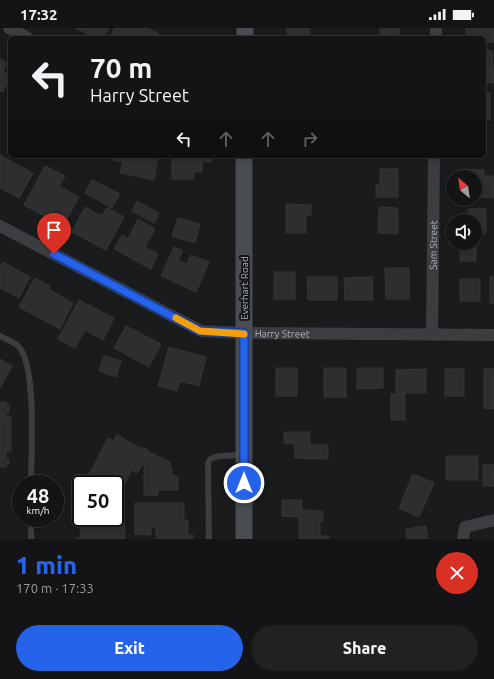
<!DOCTYPE html>
<html lang="en">
<head>
<meta charset="utf-8">
<style>
	:root { --surface:#141416; --page:#212123; --text:#f1f3f6; --muted:#9d9ea1; --line:#333335; --accent:#2563eb }
	body { margin:0; font-family:Ubuntu,sans-serif; background:var(--page); color:var(--text); height:100vh; display:flex; flex-direction:column; font-size:15px; white-space:nowrap }
	* { box-sizing:border-box; margin:0 }
	p { font-size:13px; color:var(--muted) }
	.icon { flex:none; width:22px; height:22px; fill:none; stroke:currentColor; stroke-width:2; stroke-linecap:round; stroke-linejoin:round }
	.map { position:relative; height:511px; overflow:hidden }
	.panel { display:flex; flex-direction:column; background:var(--surface); flex:1 }
	.panel>* { flex:none }
	.guide { position:absolute; left:8px; top:8px; width:478px; height:122px; border-radius:6px; box-shadow:0 2px 6px #0003,0 0 0 1px var(--line); background:#141416; color:var(--text); overflow:hidden }
	.needle { width:26px; rotate:331deg }
	.buttons { position:absolute; left:446px; top:142px; display:grid; gap:8px }
	.buttons a { display:grid; place-items:center; width:36px; height:36px; border-radius:50%; background:var(--surface); box-shadow:0 2px 6px #0003,0 0 0 1px var(--line); font-size:20px }
	.speed { position:absolute; left:12px; top:447px; display:flex; gap:8px; font-size:20px; font-weight:700; text-align:center }
	.speed>* { display:grid; place-content:center; width:52px; height:52px; border-radius:50%; background:var(--surface); box-shadow:0 2px 6px #0003,0 0 0 1px var(--line); line-height:1 }
	.speed small { font-size:10px; font-weight:400 }
	.speed .limit { border:2px solid #111; border-radius:6px; background:#fff; color:#111 }
	.pin { position:absolute; display:grid; place-items:center; width:34px; height:34px; color:#fff; margin:-41px -17px; border-radius:50% 50% 50% 0; rotate:-45deg; box-shadow:0 0 4px #0007 }
	.pin .icon { rotate:45deg }
	.me { position:absolute; width:44px; margin:-22px; rotate:0deg; stroke-linejoin:round; filter:drop-shadow(0 0 3px #0008) }
	.turn { display:flex; align-items:center; gap:14px; height:84px; padding:0 16px; font-size:18px }
	.turn .icon { width:52px; height:52px; stroke-width:2.5 }
	.turn b { display:block; font-size:28px; line-height:34px }
	.lanes { display:flex; align-items:center; height:38px; padding:0 16px; background:#0003; justify-content:center; gap:20px; direction:ltr }
	.lanes .off { opacity:.35 }
	.round { display:grid; place-items:center; flex:none; width:42px; height:42px; border-radius:21px; background:var(--page) }
	.headline { display:flex; align-items:center; justify-content:space-between; height:68px; padding:0 16px }
	h1 { font-size:24px; font-weight:800; line-height:30px; color:var(--accent) }
	.primary-button { display:flex; gap:8px; margin-top:auto; padding:8px 16px }
	.primary-button a { flex:1; height:46px; border-radius:24px; background:var(--accent); color:#fff; font-size:16px; font-weight:800; line-height:46px; text-align:center }
	.primary-button a+a { background:var(--page); color:var(--text) }
	.status { display:flex; justify-content:space-between; align-items:center; height:28px; padding:0 20px; background:var(--surface); direction:ltr }
	.status svg { height:11px; fill:currentColor }
	.map>svg:first-child { display:block }
	.building { fill:#2d2e30; stroke:#343538 }
	.lines { fill:none; stroke-linecap:round; stroke-linejoin:round }
	.lane { stroke:#3b3d41; stroke-width:6 }
	.street { stroke:#3b3d41; stroke-width:12 }
	.secondary { stroke:#494c51; stroke-width:17 }
	.route-casing { stroke:#184099; stroke-width:10 }
	.route { stroke:#2563eb; stroke-width:7 }
	.slow { stroke:#f59e0b; stroke-width:7 }
	.labels { text-anchor:middle; dominant-baseline:central; stroke-width:4; stroke-linejoin:round; paint-order:stroke }
	.street-label { font-size:10px; fill:#adb4bc; stroke:#151618 }
</style>
</head>
<body>
<div class="status"><b>17:32</b><svg viewBox="0 0 49 12"><path d="M0 12V9h3v3zM5 12V6h3v6zM10 12V3h3v9zM15 12V0h3v12zM26 1h20v11H26zM47 4h2v5h-2z"/></svg></div>
<div class="map">
<svg width="494" height="511" viewBox="0 0 494 511">
	<rect width="100%" height="100%" fill="#1a1b1d"/>
	<!-- building -->
	<g class="building">
		<polygon points="76,0 109,0 104,10 90,10 86,8 87,6"/>
		<polygon points="115,0 147,0 159,6 157,10 109,10"/>
		<polygon points="287,0 310,0 309,10 287,10"/>
		<rect x="380" y="0" width="19" height="10"/>
		<polygon points="466,0 494,0 494,14 484,14 484,10 469,10 469,7 466,7"/>
		<polygon points="484,23 492,23 494,55 484,54"/>
		<polygon points="0,31 7,35 3,43 10,47 3,64 0,63"/>
		<rect x="484" y="65" width="6" height="27"/>
		<polygon points="484,99 485,129 467,130 467,128 484,128"/>
		<polygon points="0,127 33,145 19,170 0,160"/>
		<polygon points="114,128 158,128 154,152 120,145 123,134 113,132"/>
		<polygon points="172,128 212,128 212,134 202,133 202,144 194,144 193,151 172,151"/>
		<polygon points="45,138 65,148 59,158 79,169 63,198 24,177"/>
		<polygon points="380,141 398,141 398,169 376,169 376,156 380,156"/>
		<polygon points="464,141 484,142 484,148 494,148 494,170 475,169 475,149 464,149"/>
		<polygon points="92,152 120,166 112,180 85,165"/>
		<polygon points="137,173 159,185 154,195 132,183"/>
		<polygon points="286,176 311,177 311,187 306,187 306,205 286,205"/>
		<polygon points="85,179 102,188 107,180 124,189 106,222 72,204"/>
		<polygon points="379,179 398,180 398,206 378,205"/>
		<polygon points="468,181 486,181 486,205 475,205 475,193 468,193"/>
		<polygon points="178,190 200,196 195,215 172,208"/>
		<polygon points="138,191 155,201 145,219 158,226 151,241 114,221 122,207 128,211"/>
		<rect x="460" y="217" width="16" height="16"/>
		<polygon points="174,219 183,223 178,233 187,236 191,227 209,234 196,264 161,248"/>
		<polygon points="3,234 30,249 19,270 0,260 0,238"/>
		<polygon points="385,240 409,240 409,271 386,271"/>
		<rect x="274" y="244" width="21" height="27"/>
		<polygon points="307,249 337,249 337,272 308,272"/>
		<polygon points="372,249 373,272 345,272 344,250"/>
		<rect x="490" y="249" width="4" height="26"/>
		<polygon points="35,250 50,258 48,261 73,275 60,301 19,279"/>
		<rect x="460" y="251" width="20" height="22"/>
		<polygon points="79,272 114,290 103,312 85,302 75,320 58,311"/>
		<polygon points="126,298 161,316 149,339 114,320"/>
		<polygon points="169,319 206,329 199,358 180,353 177,363 158,358"/>
		<polygon points="104,328 121,333 116,349 99,343"/>
		<polygon points="0,331 12,338 0,360"/>
		<rect x="276" y="340" width="21" height="28"/>
		<rect x="324" y="340" width="22" height="29"/>
		<polygon points="357,340 383,340 383,360 357,361"/>
		<polygon points="426,341 426,365 396,365 396,342"/>
		<rect x="445" y="341" width="19" height="27"/>
		<polygon points="484,341 494,341 494,381 484,380"/>
		<rect x="391" y="366" width="14" height="26"/>
		<polygon points="0,374 6,374 6,377 9,377 9,385 6,385 6,389 11,389 11,424 6,424 6,431 9,431 9,436 6,436 6,439 0,439"/>
		<polygon points="284,404 310,404 310,417 328,417 328,431 295,430 295,416 284,415"/>
		<polygon points="117,407 140,420 146,420 149,424 170,434 170,439 172,440 172,447 178,449 178,462 158,462 158,467 144,467 144,438 142,437 138,444 136,445 132,441 119,468 124,474 120,477 115,475 115,456 84,456 108,410 113,413"/>
		<rect x="446" y="428" width="32" height="24"/>
		<rect x="483" y="437" width="11" height="21"/>
		<polygon points="413,446 434,455 419,489 399,480"/>
		<polygon points="282,472 302,472 302,482 323,483 323,493 320,493 320,508 329,508 329,511 299,511 299,489 282,488"/>
		<polygon points="135,475 184,475 184,492 188,492 188,507 193,507 193,511 156,511 156,499 151,499 151,507 135,506"/>
		<polygon points="81,485 81,490 115,490 115,486 124,486 125,511 75,511 80,510"/>
		<polygon points="426,498 428,511 407,511 406,501"/>
	</g>
	<g class="lines">
		<!-- lane -->
		<g class="lane">
			<path d="M0,308C5,311 15,314 19,319C37,340 31,426 31,456"/>
			<polyline points="31,490 31,511"/>
			<polyline points="209,511 208,435 210,431 219,428 243,427"/>
		</g>
		<!-- street -->
		<g class="street">
			<polyline points="9,0 28,10"/>
			<polyline points="436,10 436,0"/>
			<path id="s1" d="M0,198L201,303L244,305L494,307"/>
			<path id="s2" d="M432,307L434,128"/>
			<polyline points="463,511 465,499 494,492"/>
		</g>
		<!-- secondary -->
		<g class="secondary">
			<polyline points="245,10 245,0"/>
			<polyline points="244,511 244,128"/>
		</g>
	</g>
	<g class="lines">
		<!-- route casing -->
		<g class="route-casing">
			<polyline id="route" points="54,226 200,303 244,305 244,455"/>
		</g>
		<!-- route -->
		<use href="#route" class="route"/>
		<!-- slow -->
		<polyline class="slow" points="176,290 200,303 244,306"/>
	</g>
	<g class="labels">
		<!-- street labels -->
		<g class="street-label">
			<text stroke="none"><textPath href="#s2" startOffset="90">Sam Street</textPath></text>
			<text transform="translate(244 260) rotate(-90)">Everhart Road</text>
			<text stroke="none"><textPath href="#s1" startOffset="308">Harry Street</textPath></text>
		</g>
	</g>
</svg>
<div class="buttons">
<a><svg class="needle" viewBox="-14 -14 28 28"><path d="M0-13l5 13h-10z" fill="#e53935"/><path d="M0 13l5-13h-10z" fill="#9d9ea1"/></svg></a>
<a><svg class="icon" aria-label="sound" viewBox="0 0 24 24"><path d="M4 9h4l5-4v14l-5-4H4zM17 9q2 3 0 6"/></svg></a>
</div>
<div class="speed"><div>48<small>km/h</small></div><div class="limit">50</div></div>
<div class="pin" style="left:54px;top:226px;background:#d93025"><svg class="icon" aria-label="arrive" viewBox="0 0 24 24"><path d="M6 21V4h12l-3 4 3 4H6"/></svg></div>
<svg class="me" style="left:244px;top:455px" viewBox="-20 -20 40 40"><circle r="17" fill="#2563eb" stroke="#fff" stroke-width="3"/><path d="M0-11L8 9 0 5-8 9z" fill="#fff"/></svg>
<div class="guide">
<div class="turn"><svg class="icon" aria-label="left" viewBox="0 0 24 24"><path d="M17 20v-9H6M10 6l-5 5 5 5"/></svg><div><b>70 m</b>Harry Street</div></div>
<div class="lanes"><svg class="icon" aria-label="left" viewBox="0 0 24 24"><path d="M17 20v-9H6M10 6l-5 5 5 5"/></svg><svg class="icon off" aria-label="ahead" viewBox="0 0 24 24"><path d="M12 20V5M6 11l6-6 6 6"/></svg><svg class="icon off" aria-label="ahead" viewBox="0 0 24 24"><path d="M12 20V5M6 11l6-6 6 6"/></svg><svg class="icon off" aria-label="right" viewBox="0 0 24 24"><path d="M7 20v-9h11M14 6l5 5-5 5"/></svg></div>
</div>
</div>
<section class="panel">
<div class="headline"><div><h1>1 min</h1><p>170 m · 17:33</p></div><a class="round" style="background:#d93025;color:#fff"><svg class="icon" aria-label="close" viewBox="0 0 24 24"><path d="M6 6l12 12M18 6L6 18"/></svg></a></div>
<div class="primary-button"><a>Exit</a><a>Share</a></div>
</section>
</body>
</html>
